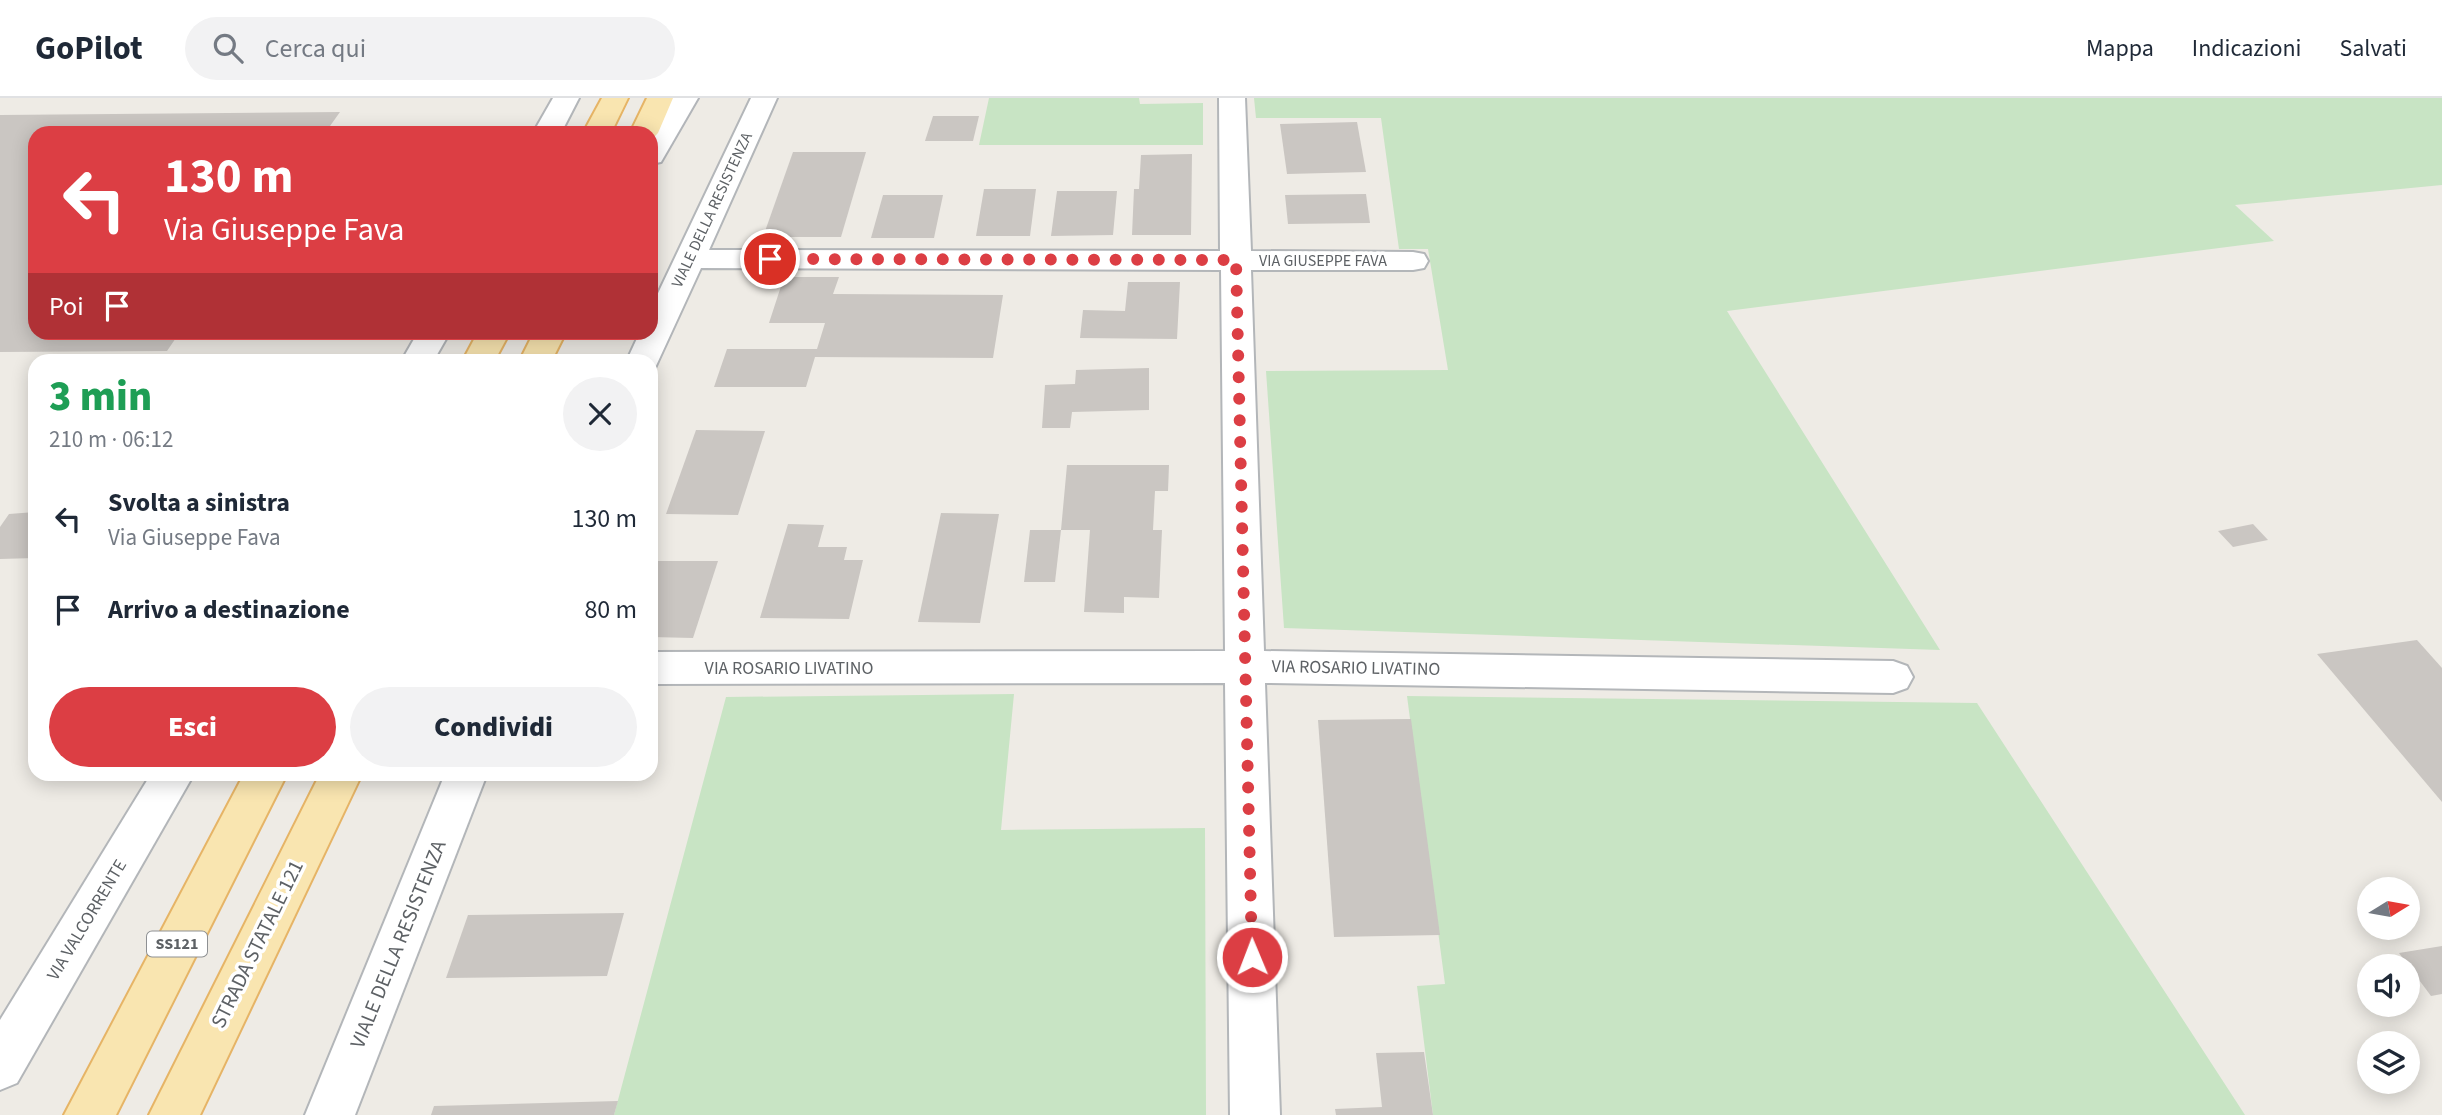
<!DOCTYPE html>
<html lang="it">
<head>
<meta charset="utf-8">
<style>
	:root { --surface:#fff; --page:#f2f2f3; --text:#1f2937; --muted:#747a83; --line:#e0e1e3; --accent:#dc3e44 }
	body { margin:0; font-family:"Source Sans 3",sans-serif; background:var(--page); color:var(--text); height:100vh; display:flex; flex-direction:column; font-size:26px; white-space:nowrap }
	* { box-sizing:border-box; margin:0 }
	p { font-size:23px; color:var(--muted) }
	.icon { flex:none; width:38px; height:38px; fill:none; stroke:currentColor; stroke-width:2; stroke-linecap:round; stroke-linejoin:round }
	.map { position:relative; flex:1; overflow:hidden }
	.details { position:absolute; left:28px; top:256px; width:630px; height:427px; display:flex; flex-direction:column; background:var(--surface); border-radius:21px; box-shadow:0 4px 18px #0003 }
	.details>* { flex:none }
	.banner { position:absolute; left:28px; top:28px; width:630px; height:214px; border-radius:21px; box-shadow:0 4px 18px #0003; background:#dc3e44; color:#fff; overflow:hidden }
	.needle { width:46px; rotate:79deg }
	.fabs { position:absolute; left:2357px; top:779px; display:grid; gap:14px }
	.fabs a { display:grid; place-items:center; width:63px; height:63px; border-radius:50%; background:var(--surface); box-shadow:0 4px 18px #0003; font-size:35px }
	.pin { position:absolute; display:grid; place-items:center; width:60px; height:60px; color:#fff; margin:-30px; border:4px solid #fff; border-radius:50%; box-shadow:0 2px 7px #0007 }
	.me { position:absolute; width:77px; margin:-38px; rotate:359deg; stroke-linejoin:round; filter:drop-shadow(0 0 5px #0008) }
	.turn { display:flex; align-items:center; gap:24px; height:147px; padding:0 21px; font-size:32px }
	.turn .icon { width:91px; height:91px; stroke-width:2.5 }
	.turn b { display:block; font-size:49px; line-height:60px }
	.then { display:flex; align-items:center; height:66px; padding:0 21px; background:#0003; gap:14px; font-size:26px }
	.round { display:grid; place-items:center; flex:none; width:74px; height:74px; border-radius:37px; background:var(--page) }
	.head { display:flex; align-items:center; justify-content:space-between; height:119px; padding:0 21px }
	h1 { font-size:42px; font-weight:800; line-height:52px; color:#1e9e55 }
	.cta { display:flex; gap:14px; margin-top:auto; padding:14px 21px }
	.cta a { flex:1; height:80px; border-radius:42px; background:var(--accent); color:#fff; font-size:28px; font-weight:800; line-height:80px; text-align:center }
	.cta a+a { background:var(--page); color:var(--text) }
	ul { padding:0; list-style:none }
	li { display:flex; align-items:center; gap:21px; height:91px; padding:0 21px }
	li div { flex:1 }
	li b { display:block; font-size:26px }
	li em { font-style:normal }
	header { display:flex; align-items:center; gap:42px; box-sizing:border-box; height:98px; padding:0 35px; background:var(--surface); border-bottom:2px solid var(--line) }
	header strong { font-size:33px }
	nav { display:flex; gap:38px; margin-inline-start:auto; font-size:24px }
	.search { width:490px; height:63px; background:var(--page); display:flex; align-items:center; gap:18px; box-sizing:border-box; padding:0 24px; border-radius:38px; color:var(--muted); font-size:26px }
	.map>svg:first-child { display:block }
	.green { fill:#c8e4c4 }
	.building { fill:#cac6c2 }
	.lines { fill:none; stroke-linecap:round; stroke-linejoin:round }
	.street-casing { stroke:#b3b6b9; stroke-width:4 }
	.secondary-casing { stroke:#b2b5b9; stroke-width:4 }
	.primary-casing { stroke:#e6b466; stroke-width:4 }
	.street { fill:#fff; fill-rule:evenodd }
	.secondary { fill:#fff; fill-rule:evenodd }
	.primary { fill:#f9e5b0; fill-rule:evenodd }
	.route { stroke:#dc3e44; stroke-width:12; stroke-dasharray:0 21.6 }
	.labels { text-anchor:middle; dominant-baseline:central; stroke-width:7; stroke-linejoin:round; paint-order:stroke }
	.far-street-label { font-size:16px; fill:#5d6165; stroke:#fff }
	.shield { fill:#fff; stroke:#8e9093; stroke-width:2 }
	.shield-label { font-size:16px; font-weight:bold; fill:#5d6165 }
	.street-label { font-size:18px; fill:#5d6165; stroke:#fff }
	.near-street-label { font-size:21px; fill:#5d6165; stroke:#fff }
</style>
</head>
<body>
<header>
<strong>GoPilot</strong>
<div class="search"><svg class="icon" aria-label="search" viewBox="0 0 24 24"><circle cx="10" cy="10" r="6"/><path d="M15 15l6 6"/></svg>Cerca qui</div>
<nav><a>Mappa</a><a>Indicazioni</a><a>Salvati</a></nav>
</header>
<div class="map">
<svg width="2442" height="1017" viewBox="0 0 2442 1017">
	<rect width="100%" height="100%" fill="#eeebe5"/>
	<!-- green -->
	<g class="green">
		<polygon points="989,0 1139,0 1140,6 1203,5 1203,47 979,47"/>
		<polygon points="1254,0 2442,0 2442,87 2235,107 2274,143 1727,213 1940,552 1284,530 1266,273 1448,272 1428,151 1399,151 1381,20 1256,20"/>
		<polygon points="1014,596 1001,732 1205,730 1206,1017 614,1017 726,599"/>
		<polygon points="1407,598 1977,605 2245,1017 1433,1017 1417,888 1445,886"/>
	</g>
	<!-- building -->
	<g class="building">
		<polygon points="340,14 325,35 35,35 35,234 180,234 167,253 0,254 0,17"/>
		<polygon points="933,18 979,18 973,43 925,43"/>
		<polygon points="1357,24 1366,74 1287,76 1280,26"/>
		<polygon points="793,54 866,54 841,139 763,139"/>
		<polygon points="1192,56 1191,137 1132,137 1134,91 1139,91 1141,57"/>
		<polygon points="984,91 1036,91 1030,138 976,138"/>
		<polygon points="1057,93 1117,93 1113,137 1051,138"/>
		<polygon points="1366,96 1370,125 1288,126 1285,97"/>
		<polygon points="883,97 943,97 934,140 871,140"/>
		<polygon points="784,179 839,179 833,196 1003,197 993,260 815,259 806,289 714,289 727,251 817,251 825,225 769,225"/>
		<polygon points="1128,184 1180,184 1177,241 1080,240 1083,212 1125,213"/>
		<polygon points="1149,270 1149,312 1072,314 1070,330 1042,330 1045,287 1075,286 1076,272"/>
		<polygon points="696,332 765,333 738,417 666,416"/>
		<polygon points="1067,367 1169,367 1168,393 1155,393 1153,432 1162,432 1159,500 1124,499 1124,515 1084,514 1090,432 1061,432"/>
		<polygon points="35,414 35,460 0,461 0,429 9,416"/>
		<polygon points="941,415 999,416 980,525 918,524"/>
		<polygon points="788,426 824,427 818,449 847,449 844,462 863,462 849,521 760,520"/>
		<polygon points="2253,426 2268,442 2233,449 2218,433"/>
		<polygon points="1030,432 1061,432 1055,484 1024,484"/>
		<polygon points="651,463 718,463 693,540 651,539"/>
		<polygon points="2417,542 2442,570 2442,704 2317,556"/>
		<polygon points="1411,621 1440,837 1334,839 1318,622"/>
		<polygon points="624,815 607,878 446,880 468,817"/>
		<polygon points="2442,848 2442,896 2431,898 2399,855"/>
		<polygon points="1424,954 1433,1017 1336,1017 1335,1011 1382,1009 1376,955"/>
		<polygon points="618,1003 614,1017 431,1017 434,1008"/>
	</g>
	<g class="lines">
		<!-- street casing -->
		<g class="street-casing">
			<g id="street">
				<polygon points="553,0 579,0 561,35 533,35"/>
				<polygon points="751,0 777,0 709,152 1220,153 1219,0 1245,0 1251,153 1413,154 1424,156 1428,163 1424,170 1413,172 1251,172 1264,553 1893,563 1907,568 1913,579 1907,590 1893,595 1265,585 1280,1017 1230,1017 1225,585 651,586 651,554 1225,553 1221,172 701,170 655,270 651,271 651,262 627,262 640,234 651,234 651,210"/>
				<polygon points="418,234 450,234 434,262 402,262"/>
				<polygon points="151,676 194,676 17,985 0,992 0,922"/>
				<polygon points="445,676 487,676 355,1017 305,1017"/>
			</g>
		</g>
		<!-- secondary casing -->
		<g class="secondary-casing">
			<polygon id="secondary" points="672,0 698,0 661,64 651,66 651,35"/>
		</g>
		<!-- primary casing -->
		<g class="primary-casing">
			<g id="primary">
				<polygon points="602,0 628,0 611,35 583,35"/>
				<polygon points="647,0 673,0 658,35 651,42 651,35 630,35"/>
				<polygon points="478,234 510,234 495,262 463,262"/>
				<polygon points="534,234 566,234 552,262 520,262"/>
				<polygon points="244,676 287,676 116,1017 64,1017"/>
				<polygon points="320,676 362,676 200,1017 149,1017"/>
			</g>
		</g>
		<!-- street -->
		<use href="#street" class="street"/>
		<!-- secondary -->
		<use href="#secondary" class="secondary"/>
		<!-- primary -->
		<use href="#primary" class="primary"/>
	</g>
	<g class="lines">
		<!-- route -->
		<polyline class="route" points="770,161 1236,162 1252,859"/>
	</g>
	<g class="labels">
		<!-- far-street labels -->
		<g class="far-street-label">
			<text transform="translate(712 112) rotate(-65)">VIALE DELLA RESISTENZA</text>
			<text x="1323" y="163">VIA GIUSEPPE FAVA</text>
		</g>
		<!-- shield labels -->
		<rect class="shield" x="147" y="833.5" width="60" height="25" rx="5"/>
		<g class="shield-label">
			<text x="177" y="846">SS121</text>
		</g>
		<!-- street labels -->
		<g class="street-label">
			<text x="789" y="570">VIA ROSARIO LIVATINO</text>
			<text transform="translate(1356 570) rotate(1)">VIA ROSARIO LIVATINO</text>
			<text transform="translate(87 822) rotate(-59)">VIA VALCORRENTE</text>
		</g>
		<!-- near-street labels -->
		<g class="near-street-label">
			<text transform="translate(257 846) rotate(-64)">STRADA STATALE 121</text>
			<text transform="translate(398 846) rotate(-68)">VIALE DELLA RESISTENZA</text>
		</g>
	</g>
</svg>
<div class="fabs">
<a><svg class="needle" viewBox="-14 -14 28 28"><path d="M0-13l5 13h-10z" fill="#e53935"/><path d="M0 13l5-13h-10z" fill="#747a83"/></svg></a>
<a><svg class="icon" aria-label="sound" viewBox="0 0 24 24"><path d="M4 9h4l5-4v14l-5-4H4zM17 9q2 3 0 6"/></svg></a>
<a><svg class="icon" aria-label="layers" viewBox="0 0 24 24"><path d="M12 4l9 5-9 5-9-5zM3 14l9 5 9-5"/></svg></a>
</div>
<div class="pin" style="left:770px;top:161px;background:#d93025"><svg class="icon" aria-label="arrive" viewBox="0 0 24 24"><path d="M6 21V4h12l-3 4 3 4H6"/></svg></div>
<svg class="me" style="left:1252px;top:859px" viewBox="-20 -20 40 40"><circle r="17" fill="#dc3e44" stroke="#fff" stroke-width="3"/><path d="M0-11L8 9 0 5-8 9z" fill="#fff"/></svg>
<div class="banner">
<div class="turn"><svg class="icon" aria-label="left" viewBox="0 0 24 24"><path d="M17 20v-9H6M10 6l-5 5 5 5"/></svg><div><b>130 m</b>Via Giuseppe Fava</div></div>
<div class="then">Poi<svg class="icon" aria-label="arrive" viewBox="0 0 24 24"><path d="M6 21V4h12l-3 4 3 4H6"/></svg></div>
</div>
<section class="details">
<div class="head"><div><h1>3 min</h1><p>210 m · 06:12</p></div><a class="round"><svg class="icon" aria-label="close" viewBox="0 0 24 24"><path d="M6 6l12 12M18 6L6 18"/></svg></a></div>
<ul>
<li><svg class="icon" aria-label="left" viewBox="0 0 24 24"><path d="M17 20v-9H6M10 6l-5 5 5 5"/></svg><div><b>Svolta a sinistra</b><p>Via Giuseppe Fava</p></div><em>130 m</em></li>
<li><svg class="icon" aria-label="arrive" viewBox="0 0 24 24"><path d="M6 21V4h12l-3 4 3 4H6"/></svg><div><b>Arrivo a destinazione</b></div><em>80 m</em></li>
</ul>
<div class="cta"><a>Esci</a><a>Condividi</a></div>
</section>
</div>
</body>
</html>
